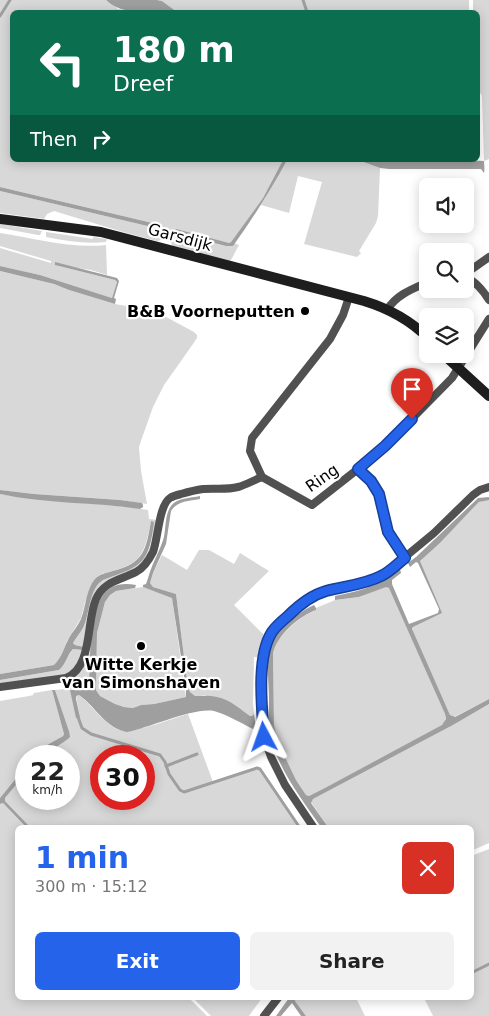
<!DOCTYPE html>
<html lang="en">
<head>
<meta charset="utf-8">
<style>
	:root { --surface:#fff; --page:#f2f2f2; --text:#222; --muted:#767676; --accent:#2563eb }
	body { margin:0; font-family:"DejaVu Sans",sans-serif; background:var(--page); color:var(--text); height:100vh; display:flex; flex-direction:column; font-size:19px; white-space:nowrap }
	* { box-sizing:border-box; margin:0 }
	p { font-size:16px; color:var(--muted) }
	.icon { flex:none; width:28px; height:28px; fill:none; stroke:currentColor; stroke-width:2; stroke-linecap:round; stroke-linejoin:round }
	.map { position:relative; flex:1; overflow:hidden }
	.details { position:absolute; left:15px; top:825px; width:459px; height:175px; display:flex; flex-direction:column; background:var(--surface); border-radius:8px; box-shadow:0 2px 12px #0003 }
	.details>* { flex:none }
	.hud { position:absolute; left:10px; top:10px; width:470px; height:152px; border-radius:8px; box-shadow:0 2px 12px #0003; background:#0b6e4f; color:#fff; overflow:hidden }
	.fabs { position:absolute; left:419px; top:178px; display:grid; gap:10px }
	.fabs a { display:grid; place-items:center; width:55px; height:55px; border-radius:8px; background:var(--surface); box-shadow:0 2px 12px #0003; font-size:25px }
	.speed { position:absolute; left:15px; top:745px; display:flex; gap:10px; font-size:25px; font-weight:700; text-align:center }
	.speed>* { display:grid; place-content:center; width:65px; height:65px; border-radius:50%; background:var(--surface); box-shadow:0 2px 12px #0003; line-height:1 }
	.speed small { font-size:12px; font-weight:400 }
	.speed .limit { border:8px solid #d22; background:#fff; color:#111 }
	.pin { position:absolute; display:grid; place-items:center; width:42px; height:42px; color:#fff; margin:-51px -21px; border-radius:50% 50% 50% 0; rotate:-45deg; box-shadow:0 0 5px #0007 }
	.pin .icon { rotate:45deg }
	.me { position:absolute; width:55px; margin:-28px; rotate:356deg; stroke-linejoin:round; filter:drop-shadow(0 0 4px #0008) }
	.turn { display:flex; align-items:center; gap:18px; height:105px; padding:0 20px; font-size:22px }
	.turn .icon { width:65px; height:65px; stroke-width:2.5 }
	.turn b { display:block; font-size:35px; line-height:42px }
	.then { display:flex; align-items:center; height:48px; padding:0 20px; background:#0003; gap:10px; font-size:19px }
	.round { display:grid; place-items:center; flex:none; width:52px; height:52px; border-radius:8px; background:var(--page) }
	.summary { display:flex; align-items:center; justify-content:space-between; height:85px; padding:0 20px }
	h1 { font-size:30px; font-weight:800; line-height:38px; color:var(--accent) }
	.cta { display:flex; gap:10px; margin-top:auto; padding:10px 20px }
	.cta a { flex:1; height:58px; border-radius:8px; background:var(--accent); color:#fff; font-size:20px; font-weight:800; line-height:58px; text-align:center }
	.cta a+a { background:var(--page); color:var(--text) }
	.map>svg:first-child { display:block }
	.green { fill:#d8d8d8; fill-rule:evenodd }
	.water { fill:#9f9f9f }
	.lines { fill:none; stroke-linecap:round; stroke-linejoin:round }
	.stream { stroke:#9f9f9f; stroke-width:3 }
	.minor { stroke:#515151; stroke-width:8 }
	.secondary { stroke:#1e1e1e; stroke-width:10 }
	.route-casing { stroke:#184099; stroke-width:12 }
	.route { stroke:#2563eb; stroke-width:9 }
	.poi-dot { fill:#000; stroke:#fff; stroke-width:2 }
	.labels { text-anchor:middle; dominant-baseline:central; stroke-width:4.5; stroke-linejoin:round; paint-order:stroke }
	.street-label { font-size:16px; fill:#000; stroke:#fff }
	.poi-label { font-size:16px; font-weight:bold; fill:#000; stroke:#fff; text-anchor:end }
</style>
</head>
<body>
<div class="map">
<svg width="489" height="1016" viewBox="0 0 489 1016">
	<rect width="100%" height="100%" fill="#fff"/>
	<!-- green -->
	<g class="green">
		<path d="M0,0H106L118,9L139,12H12V160H283L263,198L231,242L229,243L175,231V233L226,246H231L234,243L239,245L231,260L229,261L173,246C169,242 170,236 171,231L167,230C165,235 164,240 157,241L123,232L54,211L47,214L44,219L0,213V191L160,229L161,228V225L0,187Z"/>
		<polygon points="157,0 469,0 469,12 177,12 162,1"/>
		<polygon points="473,0 489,0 489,159 484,161 482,96 481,94 478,91 478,12 473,12"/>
		<polygon points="287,160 358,160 380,168 378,216 376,223 359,251 361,253 357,257 304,244 322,182 298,176 289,213 261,205"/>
		<polygon points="0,224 42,231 40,235 38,235 0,228"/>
		<path d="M46,232L93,239V237L107,239L106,242C86,244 66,241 46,237Z"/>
		<path d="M0,233C33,238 72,249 106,245L107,275L91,270L55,265L115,280L117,282L112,298L40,275L0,266V248L51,263V261L0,246Z"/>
		<polygon points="0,271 54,284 69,290 115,304 155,311 194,332 197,335 197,338 193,344 164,385 153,407 142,438 139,447 141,471 147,504 120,500 34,494 0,490"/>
		<path d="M0,494C49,502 99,502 148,510L149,519L158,520C155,535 152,556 139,567C131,573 113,580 103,585L84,647L75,645L73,643C77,636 83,630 85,623C90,609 90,588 103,580C125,572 149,565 152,538C153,532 152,527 151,521C144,559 139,565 102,574L85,602L81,618L67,641L60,659L54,665L0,674Z"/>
		<polygon points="486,500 489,500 489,699 454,717 450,715 412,631 413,627 441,613 420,561 440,543 474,507 479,502"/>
		<polygon points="199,550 209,550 234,564 240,553 269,571 234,605 266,637 261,658 254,657 253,703 254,714 252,716 250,716 243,711 205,695 195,696 190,692 188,688 176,594 153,587 150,583 153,573 162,555 187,570"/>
		<path d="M386,586L390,589L445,714L446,721L443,725L326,788L309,796L306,795L296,780L278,742L274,725L273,654C276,636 299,617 316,610V608L335,600L359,597Z"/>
		<polygon points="143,587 172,597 186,697 154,704 141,705 133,708 124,707 115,704 100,696 96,690 97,633 105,602 110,595 116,591"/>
		<polygon points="73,649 83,650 77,667 65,675 0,685 0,680 59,670"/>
		<path d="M89,651L90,656L88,688L87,689H71L80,717L76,696L79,695L82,697C91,706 109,728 120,730C134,734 173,718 188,714L213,782L257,768L260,769L300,827H30L5,801V798L26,773V799H69V756H40L50,750L69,731L55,690L65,689L67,680ZM101,756H144V799H101Z"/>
		<polygon points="52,690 64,734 63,736 47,745 39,751 34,756 26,756 26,766 0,798 0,701 29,696 33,695 34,693"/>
		<polygon points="489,704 489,843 471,851 471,828 328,827 311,802 313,799 453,725"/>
		<polygon points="3,803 26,827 18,828 18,998 189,998 207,1016 0,1016 0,804"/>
		<polygon points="489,849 489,1016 433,1016 424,998 471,998 471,856"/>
		<polygon points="193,998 262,998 249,1016 211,1016"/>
		<polygon points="296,998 356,998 365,1016 306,1016 295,1001"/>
	</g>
	<!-- water -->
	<g class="water">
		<path d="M106,0H157L162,1L177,12C156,13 121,16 106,0Z"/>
		<path d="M283,160H287C271,190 253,218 233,246H226L175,233L176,229L229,243L231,242L263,198Z"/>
		<path d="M358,160H466L484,161C484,165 485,169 484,173L481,169H389L380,168Z"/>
		<polygon points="0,187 161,225 161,228 160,229 0,191"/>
		<polygon points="55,262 117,278 119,281 114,298 116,299 115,304 69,290 54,284 0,271 0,266 40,275 112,298 117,282 115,280 55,265"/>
		<path d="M0,490L34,494L120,500L142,503L143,505V507L140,509C94,502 46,504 0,494Z"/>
		<path d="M200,496V499C189,501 177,501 171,511L166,544L153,573L150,583L153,587L176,594L188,688L190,692L195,696C222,694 229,700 250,716H252L254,714L256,728L253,729C241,723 226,714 214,711C194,707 149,728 127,732C105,728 96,707 79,695L76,696V699L80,717L76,718L70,690L87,689L88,688C94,655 80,574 136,585L135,588L116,591L110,595L105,602L97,633L96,690L100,696L115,704L124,707L133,708L141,705L154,704L186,697V689L172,598L143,587V585L146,584C148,579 149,574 151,569C155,558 161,548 164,537C166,527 165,514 171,506C177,498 190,498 200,496Z"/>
		<path d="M489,497V500L479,502L474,507L440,543L420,561L442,613L413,627L412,629L450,715L455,717L489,699V704L453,725L313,799L311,803L328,827H321C305,804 288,782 277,756C273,747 271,736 269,726C268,718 269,709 269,700C269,683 265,658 272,643C280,627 298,612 314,605L316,608V610C299,616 276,636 273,654L274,725L278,742L296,780L306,795L309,796L325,788L442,725L446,719L445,714L389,588L386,587L359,597L335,600V596C361,591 378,586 400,569L401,573L392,580V584L409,624L438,613L439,609L418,563L416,562L410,567L408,563L416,557L474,502L478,498Z"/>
		<path d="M151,521L154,522C149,564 142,566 103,580C90,588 90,609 85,623C83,630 77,636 73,643L75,645L84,647L83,650L73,649C67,655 66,664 59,670L0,680V674L54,665C63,656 63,649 69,638C72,632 78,626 81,619C86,606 86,590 95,579C100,574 106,573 113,571C144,563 146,550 151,521Z"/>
		<path d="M52,690H55L69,731L70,737C64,743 42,756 35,756L39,751L47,745L63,736L64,734Z"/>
		<polygon points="26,766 26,773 5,798 5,801 30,827 26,827 3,803 0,804 0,798"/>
		<polygon points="289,998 296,998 295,1001 306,1016 301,1016 292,1003 281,1016 276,1016"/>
	</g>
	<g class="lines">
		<!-- stream -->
		<g class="stream">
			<polyline points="303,0 307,12"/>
			<polyline points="0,16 10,0"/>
			<polyline points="78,717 82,728 91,734 160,755 165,762 169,774 180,790 184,792 257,768 260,769 300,828"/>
			<polyline points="166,766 197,754"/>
			<polyline points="471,973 489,964"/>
		</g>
		<!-- minor -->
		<g class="minor">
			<polyline points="465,274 489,257"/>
			<path d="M465,276C476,282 483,290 489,300"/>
			<polyline points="349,297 343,315 330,339 252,438 250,451 262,477 312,505 358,469 385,446 452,378 489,319"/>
			<path d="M387,310C396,295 412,289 428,282"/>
			<polyline points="358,469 371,481 379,494 388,532 405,558"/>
			<path d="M0,687L66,678C93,667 86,622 96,599C104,581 121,580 136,572C144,568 149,560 153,552C158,539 159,505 170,498C173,496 177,495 181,494C188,492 196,490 203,489C215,488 226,490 238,487C246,485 254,480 262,477"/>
			<polyline points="314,828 285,785 271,757 264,737 262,699 262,663 264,650 267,641 276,626 293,610 317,595 325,592 359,584 382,576 434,533 473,495 480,490 489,487"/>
			<polyline points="264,1016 278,998"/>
		</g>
		<!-- secondary -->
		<g class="secondary">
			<path d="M0,219L101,232L364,301C387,308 411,321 428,338"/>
			<polyline points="443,354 489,396"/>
		</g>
	</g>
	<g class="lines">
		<!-- route casing -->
		<g class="route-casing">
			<path id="route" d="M264,737C262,708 256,657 272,632C276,626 282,621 288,616C298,606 312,595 326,591C344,586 364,585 381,576C390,572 397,564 405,558L388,532L379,494L371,481L358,469L385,446L412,419"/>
		</g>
		<!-- route -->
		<use href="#route" class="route"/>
	</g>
	<!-- markers -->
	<g class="poi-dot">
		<circle cx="305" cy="311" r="5"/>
		<circle cx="141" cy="646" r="5"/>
	</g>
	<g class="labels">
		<!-- street labels -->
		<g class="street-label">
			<text transform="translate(180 237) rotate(15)">Garsdijk</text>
			<text transform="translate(322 478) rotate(-35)">Ring</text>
		</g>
		<!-- poi labels -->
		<g class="poi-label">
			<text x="295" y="311">B&amp;B Voorneputten</text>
			<text x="141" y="664" text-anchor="middle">Witte Kerkje<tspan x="141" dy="18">van Simonshaven</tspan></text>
		</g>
	</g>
</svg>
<div class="fabs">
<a><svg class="icon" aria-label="sound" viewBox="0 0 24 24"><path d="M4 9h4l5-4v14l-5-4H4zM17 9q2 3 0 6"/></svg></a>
<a><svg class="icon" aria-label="search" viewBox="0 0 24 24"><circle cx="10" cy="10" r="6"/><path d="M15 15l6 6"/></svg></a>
<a><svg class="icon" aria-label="layers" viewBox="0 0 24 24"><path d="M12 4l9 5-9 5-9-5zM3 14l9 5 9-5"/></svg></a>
</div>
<div class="speed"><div>22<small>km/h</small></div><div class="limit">30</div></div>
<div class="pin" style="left:412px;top:419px;background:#d93025"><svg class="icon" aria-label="arrive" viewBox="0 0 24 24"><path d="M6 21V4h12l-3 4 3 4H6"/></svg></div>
<svg class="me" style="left:264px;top:737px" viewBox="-20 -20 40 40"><path d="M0-17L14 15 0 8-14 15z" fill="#2563eb" stroke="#fff" stroke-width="4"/></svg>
<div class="hud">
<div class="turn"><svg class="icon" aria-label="left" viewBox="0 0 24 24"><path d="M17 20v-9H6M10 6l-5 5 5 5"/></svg><div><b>180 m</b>Dreef</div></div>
<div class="then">Then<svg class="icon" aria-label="right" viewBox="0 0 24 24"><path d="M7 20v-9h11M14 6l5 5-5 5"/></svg></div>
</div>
<section class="details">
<div class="summary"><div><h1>1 min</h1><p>300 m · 15:12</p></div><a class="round" style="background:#d93025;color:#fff"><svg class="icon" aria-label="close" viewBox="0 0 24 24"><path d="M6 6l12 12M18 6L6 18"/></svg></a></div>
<div class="cta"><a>Exit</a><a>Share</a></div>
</section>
</div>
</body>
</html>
